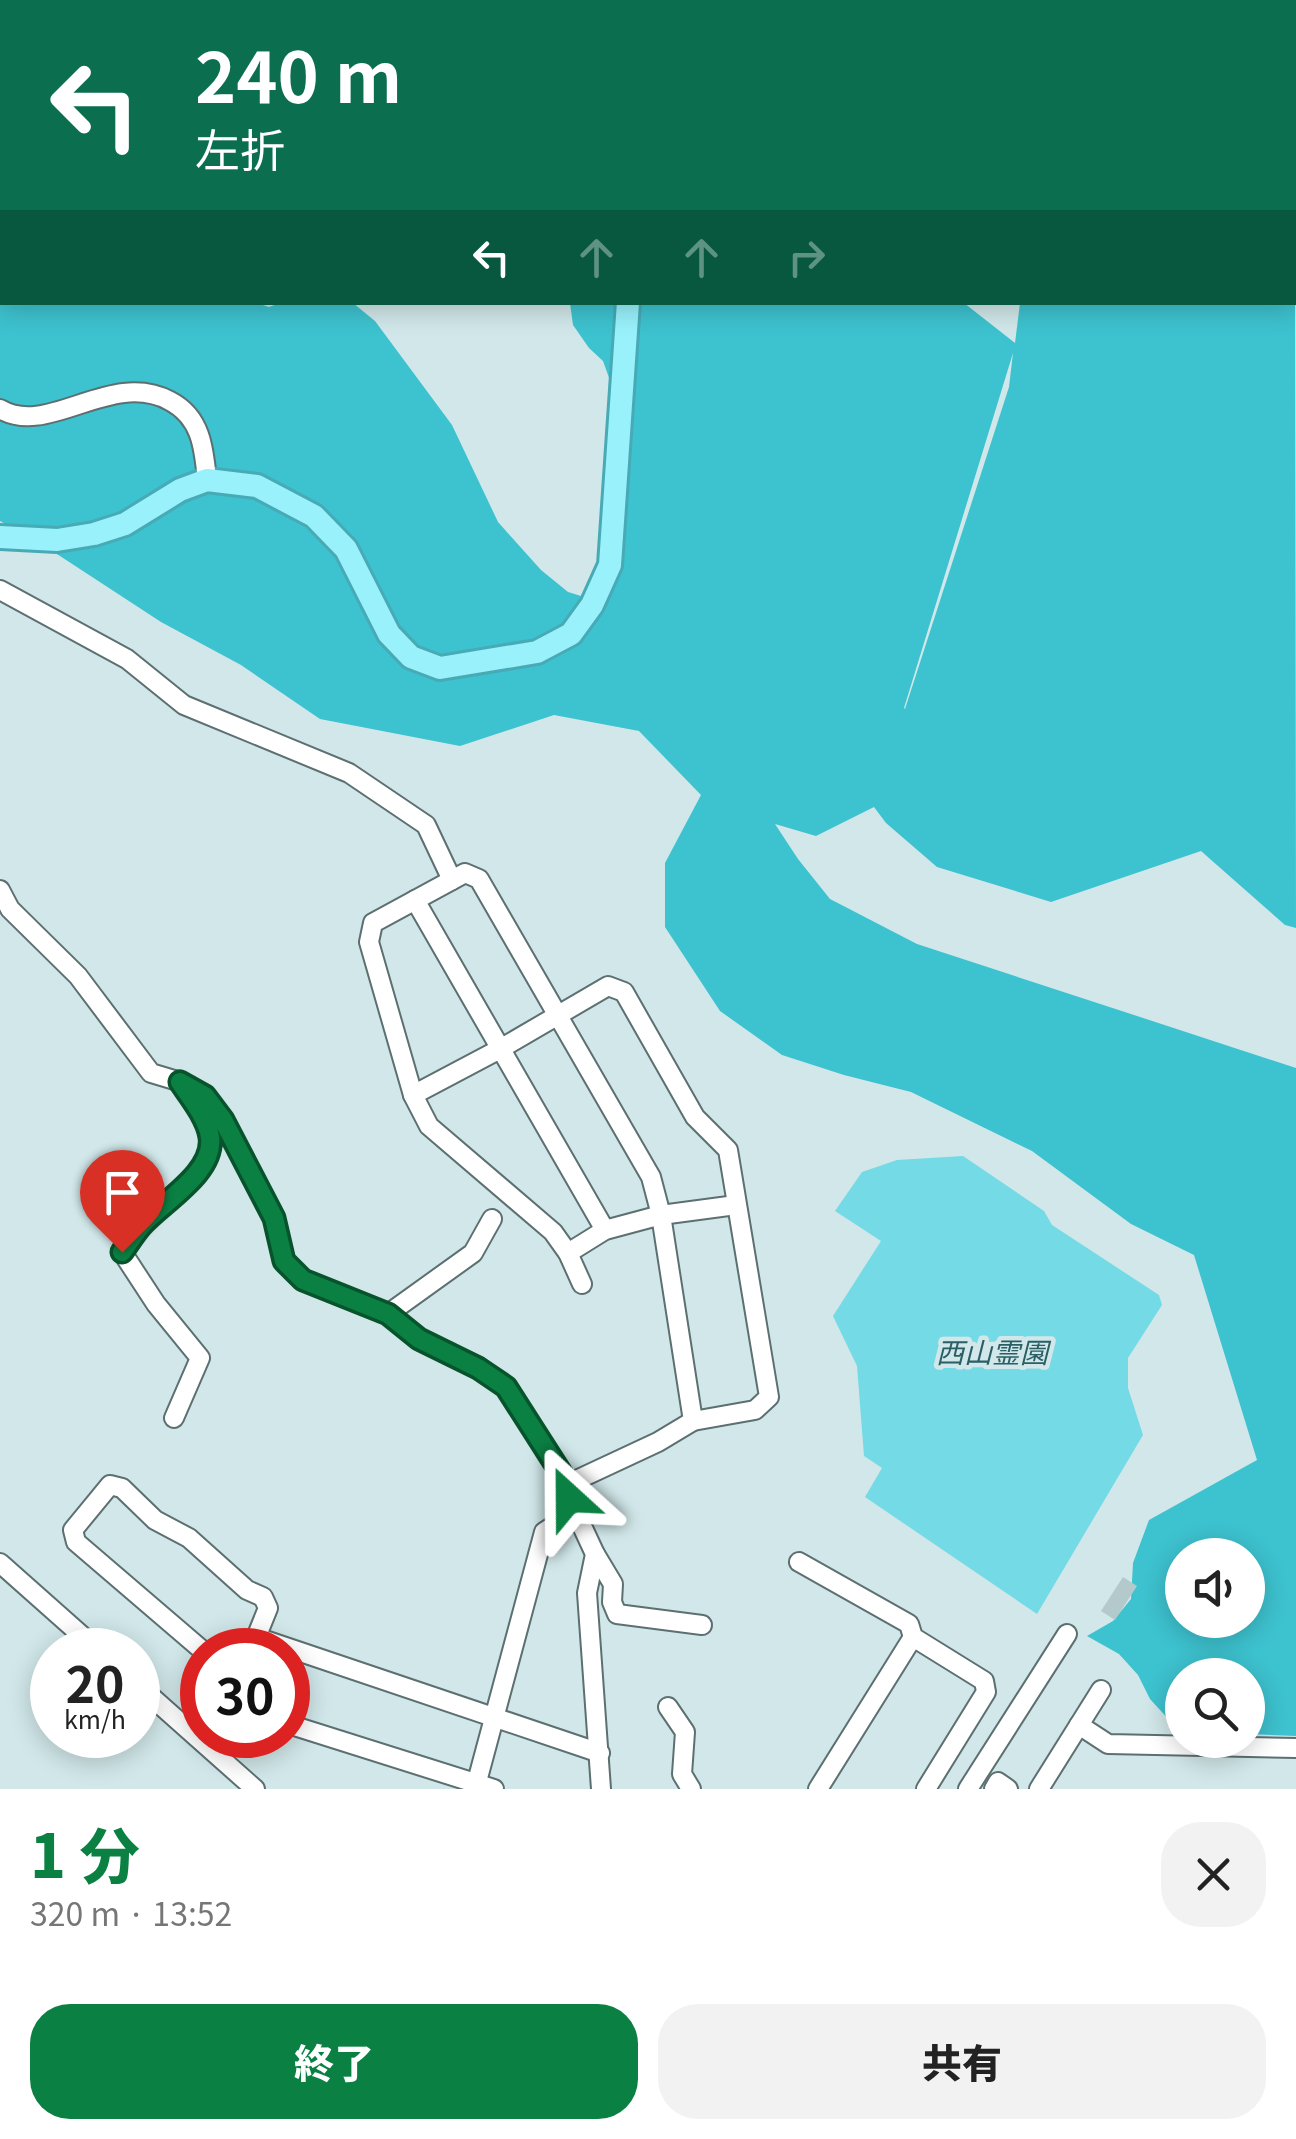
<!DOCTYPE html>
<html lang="ja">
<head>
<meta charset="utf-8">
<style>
	:root { --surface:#fff; --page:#f2f2f2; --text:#222; --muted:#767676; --accent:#0b8043 }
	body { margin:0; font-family:Georgia,"Noto Sans JP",serif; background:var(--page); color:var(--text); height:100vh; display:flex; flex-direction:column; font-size:38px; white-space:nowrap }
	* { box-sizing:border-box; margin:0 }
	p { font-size:32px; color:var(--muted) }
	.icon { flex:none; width:55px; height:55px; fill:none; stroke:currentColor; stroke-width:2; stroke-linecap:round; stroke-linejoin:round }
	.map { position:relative; height:1789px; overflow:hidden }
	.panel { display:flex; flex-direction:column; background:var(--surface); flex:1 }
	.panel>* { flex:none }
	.guide { position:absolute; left:0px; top:0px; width:1298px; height:305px; box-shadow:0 5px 25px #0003; background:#0b6e4f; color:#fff; overflow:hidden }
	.controls { position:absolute; left:1165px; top:1538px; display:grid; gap:20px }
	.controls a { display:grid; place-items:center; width:100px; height:100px; border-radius:50%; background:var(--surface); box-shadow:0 5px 25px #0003; font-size:50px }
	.speed { position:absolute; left:30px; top:1628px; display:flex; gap:20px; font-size:50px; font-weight:700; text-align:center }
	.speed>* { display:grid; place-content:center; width:130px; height:130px; border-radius:50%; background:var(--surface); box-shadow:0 5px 25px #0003; line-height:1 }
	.speed small { font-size:25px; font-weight:400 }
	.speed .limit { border:15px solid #d22; background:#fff; color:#111 }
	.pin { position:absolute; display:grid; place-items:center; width:85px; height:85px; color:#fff; margin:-102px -42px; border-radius:50% 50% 50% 0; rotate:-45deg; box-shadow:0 0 10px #0007 }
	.pin .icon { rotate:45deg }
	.me { position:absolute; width:110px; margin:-55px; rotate:336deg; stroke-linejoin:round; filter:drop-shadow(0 0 8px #0008) }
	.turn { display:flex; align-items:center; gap:35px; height:210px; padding:0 30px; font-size:45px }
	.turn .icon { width:130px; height:130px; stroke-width:2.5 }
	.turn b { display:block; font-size:70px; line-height:85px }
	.lanes { display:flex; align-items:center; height:95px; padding:0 30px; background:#0003; justify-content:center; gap:50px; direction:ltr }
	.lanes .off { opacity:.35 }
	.round { display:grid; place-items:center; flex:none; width:105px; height:105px; border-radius:40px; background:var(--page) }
	.head { display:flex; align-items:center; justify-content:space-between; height:170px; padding:0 30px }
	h1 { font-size:60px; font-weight:800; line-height:75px; color:var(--accent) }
	.action { display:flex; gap:20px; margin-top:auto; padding:20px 30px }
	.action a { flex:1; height:115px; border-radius:40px; background:var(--accent); color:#fff; font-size:40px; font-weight:800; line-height:115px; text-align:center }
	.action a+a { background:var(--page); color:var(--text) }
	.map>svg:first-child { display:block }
	.green { fill:#74dae5 }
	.forest { fill:#3dc2cf; fill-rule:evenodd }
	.building { fill:#b4c9cc }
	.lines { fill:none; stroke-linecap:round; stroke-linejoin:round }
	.minor-casing { stroke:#5c6f71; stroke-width:22 }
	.major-casing { stroke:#47aab5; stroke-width:28 }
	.minor { stroke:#fff; stroke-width:18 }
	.major { stroke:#99f1fb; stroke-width:22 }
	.route-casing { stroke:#07532c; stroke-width:25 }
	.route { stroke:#0b8043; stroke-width:18 }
	.labels { text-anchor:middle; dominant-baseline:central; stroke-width:9; stroke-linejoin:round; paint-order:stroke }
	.park-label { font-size:28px; font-style:italic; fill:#295f65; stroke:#d1e7e9 }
</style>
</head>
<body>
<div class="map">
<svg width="1296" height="1789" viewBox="0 0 1296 1789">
	<rect width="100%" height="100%" fill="#d1e7e9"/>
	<!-- green -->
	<polygon class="green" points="963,1156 1044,1211 1052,1225 1159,1295 1162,1305 1128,1358 1128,1388 1143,1435 1037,1614 865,1497 882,1468 864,1456 857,1366 833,1316 881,1241 835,1211 862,1172 897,1160"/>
	<!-- forest -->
	<g class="forest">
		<path d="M0,0H178V2H2V302H254L269,307L280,303H353L375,321L452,425L498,522L541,570L568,592L581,596L599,587L623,563L624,479L612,386L603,361L589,348L573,325L570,303H964L1015,343L1020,303L1295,302V286L1296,928L1285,925L1201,851L1051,902L937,867L886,823L874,807L816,836L775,824L798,859L830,899L917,944L1296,1068V1736L1248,1734V1675H1182V1726L1170,1721L1150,1699L1138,1675L1119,1654L1087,1636L1113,1621L1131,1599L1133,1563L1149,1520L1257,1460L1194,1255L1131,1224L1032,1151L911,1092L844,1075L782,1055L720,1011L665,927V863L701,795L639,731L554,715L460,746L320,719L241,665L161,622L60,556L0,521ZM1013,353L1009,387L905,709L904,708ZM1182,1555H1248V1620H1182Z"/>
		<polygon points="343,0 1205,0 1211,2 343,2"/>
	</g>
	<!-- building -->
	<polygon class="building" points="1123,1577 1137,1586 1115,1620 1101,1611"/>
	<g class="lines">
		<!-- minor casing -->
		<g class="minor-casing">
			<g id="minor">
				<polyline points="1139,0 1146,2"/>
				<polyline points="53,2 54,0"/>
				<polyline points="1295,12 1296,11"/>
				<polyline points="1295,47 1296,47"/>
				<polyline points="0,72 2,69"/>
				<path d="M0,409C48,438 111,369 170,401C201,417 204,448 207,480"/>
				<polyline points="0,590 127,659 184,705 349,773 426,825 452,880"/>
				<polyline points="0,890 10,909 78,976 151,1073 181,1082 205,1096 223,1120 274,1218 285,1261 303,1280 388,1314 419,1339 479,1367 506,1387 568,1484 569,1498 595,1554 587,1593 601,1789"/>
				<polyline points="415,900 605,1230"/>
				<polyline points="413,1095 500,1049 608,986 624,992 695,1117 728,1150 769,1397 755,1410 693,1421"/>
				<polyline points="568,1253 605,1230 661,1215 736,1205"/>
				<polyline points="388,1314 473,1253 492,1219"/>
				<path d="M174,1418L200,1358L156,1304L122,1252C128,1243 134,1234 141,1226C163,1203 217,1171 210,1135C207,1118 193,1101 184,1087"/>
				<polyline points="568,1484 658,1442 693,1421 661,1215 651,1177 479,879 465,873 373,923 369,942 413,1095 429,1126 553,1232 568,1253 582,1284"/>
				<polyline points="595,1554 613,1584 612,1602 617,1614 702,1625"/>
				<polyline points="799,1562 909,1624 913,1637 984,1681 986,1692 926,1789"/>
				<polyline points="0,1563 98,1650"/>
				<polyline points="256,1637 600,1753"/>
				<polyline points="202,1650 76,1542 73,1530 110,1485 122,1488 155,1520 189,1538 247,1590 263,1597 268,1608 251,1650"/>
				<polyline points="138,1685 255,1789"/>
				<polyline points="668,1707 685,1732 682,1774 691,1789"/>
				<polyline points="288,1724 494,1789"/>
				<polyline points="1079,1725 1108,1744 1296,1748"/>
				<polyline points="475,1789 544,1532 576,1511"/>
				<polyline points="818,1789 913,1637"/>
				<polyline points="968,1789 1067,1634"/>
				<polyline points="994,1789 998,1782 1008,1789"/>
				<polyline points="1039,1789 1101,1690"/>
			</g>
		</g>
		<!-- major casing -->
		<g class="major-casing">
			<g id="major">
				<polyline points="593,0 594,2"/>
				<polyline points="0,537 57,540 94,534 125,524 180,490 207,480 257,486 314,516 346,549 389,634 411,657 440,668 537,652 571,634 592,605 610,565 628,302"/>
			</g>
		</g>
		<!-- minor -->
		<use href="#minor" class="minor"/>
		<!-- major -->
		<use href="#major" class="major"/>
	</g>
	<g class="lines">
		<!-- route casing -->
		<g class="route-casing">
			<path id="route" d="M122,1252C128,1244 134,1234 141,1226C162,1202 215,1173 210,1137C207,1118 191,1098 180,1082L205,1096L223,1120L274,1218L284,1261L303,1280L388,1314L419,1339L478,1368L506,1387L568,1484L569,1498"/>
		</g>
		<!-- route -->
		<use href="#route" class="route"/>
	</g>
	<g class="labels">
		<!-- park labels -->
		<g class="park-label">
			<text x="992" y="1351">西山霊園</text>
		</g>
	</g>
</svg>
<div class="controls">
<a><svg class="icon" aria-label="sound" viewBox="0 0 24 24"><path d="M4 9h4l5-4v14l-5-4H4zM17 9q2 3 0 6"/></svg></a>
<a><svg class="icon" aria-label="search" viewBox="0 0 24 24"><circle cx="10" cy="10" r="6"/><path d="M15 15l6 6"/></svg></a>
</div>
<div class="speed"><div>20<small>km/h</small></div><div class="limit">30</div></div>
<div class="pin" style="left:122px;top:1252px;background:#d93025"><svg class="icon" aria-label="arrive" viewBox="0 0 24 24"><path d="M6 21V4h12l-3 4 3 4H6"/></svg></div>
<svg class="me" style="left:569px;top:1498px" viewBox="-20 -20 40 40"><path d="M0-17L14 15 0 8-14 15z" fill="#0b8043" stroke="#fff" stroke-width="4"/></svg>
<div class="guide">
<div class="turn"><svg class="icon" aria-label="left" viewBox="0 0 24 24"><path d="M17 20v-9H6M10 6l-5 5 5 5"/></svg><div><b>240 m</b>左折</div></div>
<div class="lanes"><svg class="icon" aria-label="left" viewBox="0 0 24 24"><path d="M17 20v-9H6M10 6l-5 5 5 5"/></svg><svg class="icon off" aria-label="ahead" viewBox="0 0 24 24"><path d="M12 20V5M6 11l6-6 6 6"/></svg><svg class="icon off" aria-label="ahead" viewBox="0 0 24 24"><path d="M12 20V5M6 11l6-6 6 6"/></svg><svg class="icon off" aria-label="right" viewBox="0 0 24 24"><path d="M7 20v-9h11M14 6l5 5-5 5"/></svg></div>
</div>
</div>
<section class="panel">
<div class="head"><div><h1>1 分</h1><p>320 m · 13:52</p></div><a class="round"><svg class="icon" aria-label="close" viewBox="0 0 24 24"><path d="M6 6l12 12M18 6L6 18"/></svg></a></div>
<div class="action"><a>終了</a><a>共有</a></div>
</section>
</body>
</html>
